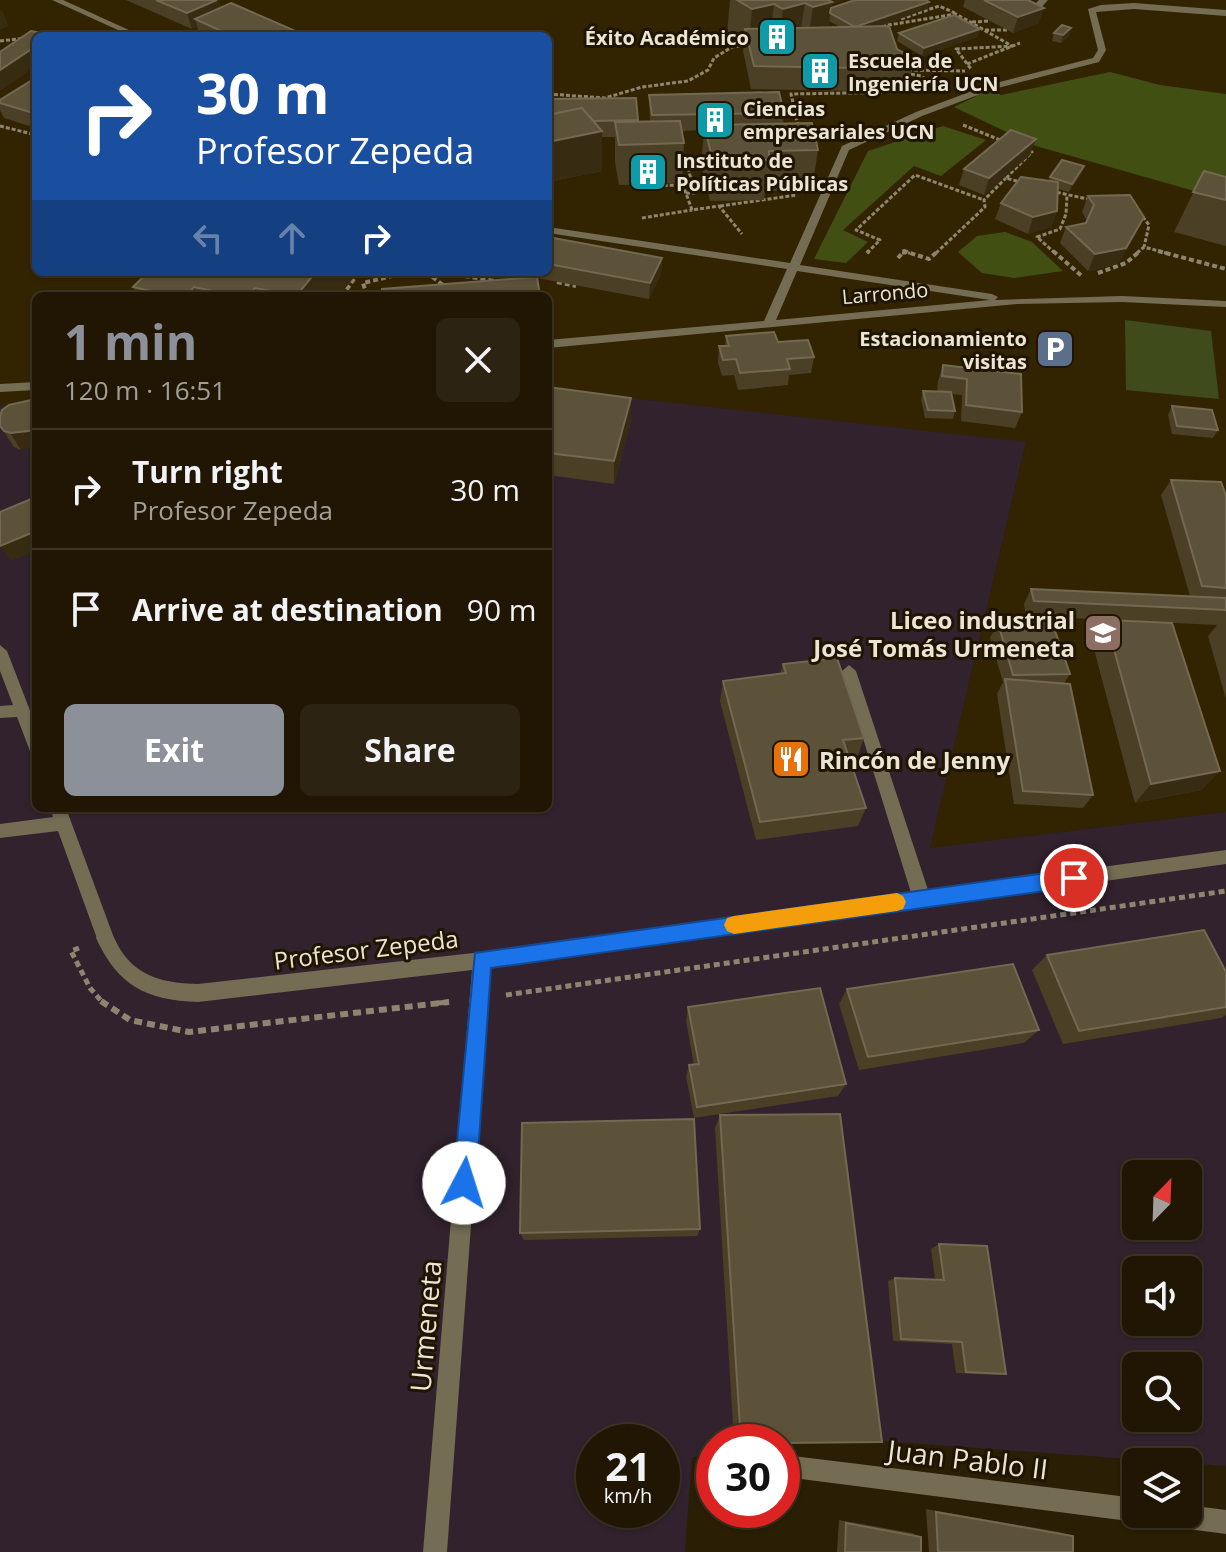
<!DOCTYPE html>
<html lang="en">
<head>
<meta charset="utf-8">
<style>
	:root { --surface:#201603; --page:#2d2312; --text:#f1f3f6; --muted:#a29f9a; --line:#3d3525; --accent:#8c9099 }
	body { margin:0; font-family:"Open Sans",sans-serif; background:var(--page); color:var(--text); height:100vh; display:flex; flex-direction:column; font-size:30px; white-space:nowrap }
	* { box-sizing:border-box; margin:0 }
	p { font-size:26px; color:var(--muted) }
	.icon { flex:none; width:44px; height:44px; fill:none; stroke:currentColor; stroke-width:2; stroke-linecap:round; stroke-linejoin:round }
	.map { position:relative; flex:1; overflow:hidden }
	.drawer { position:absolute; left:32px; top:292px; width:520px; height:520px; display:flex; flex-direction:column; background:var(--surface); border-radius:12px; box-shadow:0 2px 6px #0004,0 0 0 2px var(--line) }
	.drawer>* { flex:none }
	.banner { position:absolute; left:32px; top:32px; width:520px; height:244px; border-radius:12px; box-shadow:0 2px 6px #0004,0 0 0 2px var(--line); background:#1a4fa0; color:#fff; overflow:hidden }
	.needle { width:52px; rotate:23deg }
	.controls { position:absolute; left:1122px; top:1160px; display:grid; gap:16px }
	.controls a { display:grid; place-items:center; width:80px; height:80px; border-radius:12px; background:var(--surface); box-shadow:0 2px 6px #0004,0 0 0 2px var(--line); font-size:40px }
	.speed { position:absolute; left:576px; top:1424px; display:flex; gap:16px; font-size:40px; font-weight:700; text-align:center }
	.speed>* { display:grid; place-content:center; width:104px; height:104px; border-radius:50%; background:var(--surface); box-shadow:0 2px 6px #0004,0 0 0 2px var(--line); line-height:1 }
	.speed small { font-size:20px; font-weight:400 }
	.speed .limit { border:12px solid #d22; background:#fff; color:#111 }
	.pin { position:absolute; display:grid; place-items:center; width:68px; height:68px; color:#fff; margin:-34px; border:4px solid #fff; border-radius:50%; box-shadow:0 2px 8px #0007 }
	.me { position:absolute; width:88px; margin:-44px; rotate:5deg; stroke-linejoin:round; filter:drop-shadow(0 0 6px #0008) }
	.turn { display:flex; align-items:center; gap:28px; height:168px; padding:0 32px; font-size:36px }
	.turn .icon { width:104px; height:104px; stroke-width:2.5 }
	.turn b { display:block; font-size:56px; line-height:68px }
	.lanes { display:flex; align-items:center; height:76px; padding:0 32px; background:#0003; justify-content:center; gap:40px; direction:ltr }
	.lanes .off { opacity:.35 }
	.round { display:grid; place-items:center; flex:none; width:84px; height:84px; border-radius:12px; background:var(--page) }
	.summary { display:flex; align-items:center; justify-content:space-between; height:136px; padding:0 32px }
	h1 { font-size:48px; font-weight:700; line-height:60px; color:var(--accent) }
	.cta { display:flex; gap:16px; margin-top:auto; padding:16px 32px }
	.cta a { flex:1; height:92px; border-radius:12px; background:var(--accent); color:#fff; font-size:32px; font-weight:700; line-height:92px; text-align:center }
	.cta a+a { background:var(--page); color:var(--text) }
	ul { padding:0; list-style:none }
	li { display:flex; align-items:center; gap:24px; height:120px; padding:0 32px; border-top:2px solid var(--line) }
	li div { flex:1 }
	li b { display:block; font-size:30px }
	li em { font-style:normal }
	.map>svg:first-child { display:block }
	.built { fill:#332401; fill-rule:evenodd }
	.industrial { fill:#31222d; fill-rule:evenodd }
	.green { fill:#3f4b1b }
	.forest { fill:#424f12 }
	.lines { fill:none; stroke-linecap:round; stroke-linejoin:round }
	.path-far3 { stroke:#8e8570; stroke-width:3; stroke-dasharray:4 2; stroke-linecap:butt }
	.path-far2 { stroke:#8e8570; stroke-width:4; stroke-dasharray:5 3; stroke-linecap:butt }
	.path-far1 { stroke:#8e8570; stroke-width:5; stroke-dasharray:6 4; stroke-linecap:butt }
	.path { stroke:#8e8570; stroke-width:6; stroke-dasharray:8 5; stroke-linecap:butt }
	.service { fill:#746c53; fill-rule:evenodd }
	.pedestrian { fill:#746c53; fill-rule:evenodd }
	.minor { fill:#746c53; fill-rule:evenodd }
	.wall { fill:#4b3f26; fill-rule:evenodd }
	.shaded-wall { fill:#372b11 }
	.building { fill:#5c5139; stroke:#736851; stroke-width:2 }
	.route { fill:#1a73e8; stroke:#114b97; stroke-width:2 }
	.slow { fill:#f59e0b }
	.labels { text-anchor:middle; dominant-baseline:central; stroke-width:6; stroke-linejoin:round; paint-order:stroke }
	.far-poi-label { font-size:20px; font-weight:bold; fill:#ece5d5; stroke:#201500; text-anchor:start }
	.far-street-label { font-size:20px; fill:#ece5d5; stroke:#201500 }
	.poi-label { font-size:24px; font-weight:bold; fill:#ece5d5; stroke:#201500; text-anchor:end }
	.street-label { font-size:24px; fill:#ece5d5; stroke:#201500 }
	.near-street-label { font-size:28px; fill:#ece5d5; stroke:#201500 }
</style>
</head>
<body>
<div class="map">
<svg width="1226" height="1552" viewBox="0 0 1226 1552">
	<rect width="100%" height="100%" fill="#2a1e04"/>
	<!-- built -->
	<path class="built" d="M0,0H1226V812L930,848L1026,443L548,389V296H36V403L0,406ZM36,36H548V272H36Z"/>
	<!-- industrial -->
	<path class="industrial" d="M548,389L1026,442L930,848L1226,812V1466L867,1440L714,1442V1449L692,1458L685,1552H0V406L36,403V808H548ZM1136,1174H1188V1226H1136ZM1136,1270H1188V1322H1136ZM1136,1366H1188V1418H1136ZM594,1442H662V1510H594Z"/>
	<!-- green -->
	<polygon class="green" points="1125,320 1211,331 1219,399 1126,390"/>
	<!-- forest -->
	<g class="forest">
		<polygon points="1110,72 1160,85 1226,94 1226,200 1036,146 954,107 989,90 1001,95"/>
		<polygon points="943,126 986,140 941,176 914,166 843,230 868,242 846,263 814,259 868,151"/>
		<polygon points="1005,232 1032,242 1063,271 1014,278 982,273 958,252 977,236"/>
	</g>
	<g class="lines">
		<!-- path-far3 -->
		<g class="path-far3">
			<polyline points="901,19 939,6 955,13"/>
			<polyline points="972,22 990,21"/>
			<polyline points="876,27 956,14 1012,46 956,49 971,69"/>
			<polyline points="985,30 1007,30"/>
			<polyline points="0,41 36,37"/>
			<polyline points="967,64 1020,43"/>
			<polyline points="908,70 965,71"/>
			<polyline points="905,73 921,76 930,83 928,85"/>
			<polyline points="548,94 605,98 642,87 688,81 708,70 714,58 732,47 751,44"/>
			<polyline points="963,125 1005,142"/>
			<polyline points="0,126 36,135"/>
			<polyline points="798,126 791,94 907,92"/>
			<polyline points="1023,183 1006,178 1032,152 1026,150"/>
			<polyline points="654,184 647,186 683,185 692,210 719,206 742,234"/>
			<polyline points="1051,191 1092,200"/>
			<polyline points="686,193 694,193 686,158 706,157"/>
			<polyline points="720,206 797,195"/>
			<polyline points="1139,212 1149,225 1144,247"/>
			<polyline points="642,218 692,210"/>
			<polyline points="867,253 880,240 856,230 915,175 984,200"/>
			<polyline points="902,253 910,253"/>
			<polyline points="936,253 985,207 984,200 1006,178"/>
			<polyline points="1055,253 1037,237 1060,229 1066,214 1067,196"/>
			<polyline points="1137,253 1144,247 1166,253"/>
		</g>
		<!-- path-far2 -->
		<g class="path-far2">
			<polyline points="1053,251 1082,276"/>
			<polyline points="1158,251 1226,269"/>
			<polyline points="867,253 869,251"/>
			<polyline points="898,258 904,251 929,259 938,251"/>
			<polyline points="426,272 443,285 444,296"/>
			<polyline points="441,272 495,281"/>
			<polyline points="513,273 536,278"/>
			<polyline points="1098,273 1126,263 1140,251"/>
			<polyline points="557,282 576,286"/>
			<polyline points="342,296 359,272"/>
			<polyline points="367,296 363,283 409,272"/>
		</g>
		<!-- path-far1 -->
		<g class="path-far1">
			<polyline points="79,948 71,951 90,988 103,1003"/>
			<polyline points="506,995 1226,891"/>
			<polyline points="438,1003 449,1002"/>
		</g>
		<!-- path -->
		<polyline class="path" points="101,1001 130,1020 189,1032 449,1002"/>
		<!-- service -->
		<g class="service">
			<polygon points="52,0 63,0 142,36 131,36"/>
			<polygon points="1039,0 1048,0 1037,12 1031,12 1031,8"/>
			<path d="M1134,3L1226,10V16L1134,9L1096,12L1106,50L1099,62L994,89L922,116L849,150L800,265L992,294L998,297L995,300L1122,296L1226,301V307L1122,302L1017,304L548,348V340L764,321L787,269L548,233V227L790,263L842,146L916,112L988,85L1093,58L1098,50L1088,9L1101,5ZM797,271L990,300L776,320Z"/>
			<polygon points="36,382 36,390 0,392 0,384"/>
			<polygon points="0,645 7,651 36,726 36,753 30,751 17,717 0,718 0,706 13,705 0,671"/>
			<polygon points="849,665 856,671 931,899 928,905 922,907 916,905 913,899 842,671"/>
			<polygon points="50,808 66,808 114,938 111,944 105,946 99,944 58,831 0,838 0,824 53,817"/>
		</g>
		<!-- pedestrian -->
		<g class="pedestrian">
			<polygon points="793,1456 1136,1498 1136,1514 1146,1514 1144,1518 1136,1522 793,1478 785,1475 782,1468 785,1459"/>
			<polygon points="1188,1505 1226,1510 1226,1534 1165,1526 1157,1522 1153,1514 1188,1514"/>
		</g>
		<!-- minor -->
		<path class="minor" d="M1226,850V864L490,967L447,1552H423L472,970L198,1002C146,1000 118,986 96,938L99,932L105,930C114,933 115,941 120,949C138,978 166,983 198,984L482,952Z"/>
	</g>
	<!-- wall -->
	<g class="wall">
		<polygon points="126,0 219,0 221,8 300,36 202,36 199,35 197,26 192,29"/>
		<path d="M730,0H843L832,4L831,8L929,2L927,9L878,27L912,69L907,92L751,89L743,51L744,45L727,34ZM829,21L840,27H828Z"/>
		<polygon points="965,0 1028,0 1039,23 1013,33 963,7"/>
		<polygon points="980,29 977,37 922,56 897,41 899,33"/>
		<polygon points="1054,33 1069,36 1061,43 1052,41"/>
		<polygon points="36,80 36,128 4,118 0,110 0,100"/>
		<polygon points="649,95 784,113 783,124 818,150 812,190 765,191 764,200 710,201 701,165 704,130 682,131 684,143 682,183 619,185 615,162 615,137 602,137 602,171 548,182 548,99 636,98 638,122 650,121"/>
		<polygon points="1030,155 984,195 959,185 964,169"/>
		<polygon points="1084,166 1081,174 1069,192 1058,189 1057,211 1051,227 1028,234 995,219 1001,203 1049,181 1050,177"/>
		<polygon points="1204,171 1226,177 1226,246 1174,232"/>
		<polygon points="1088,196 1136,233 1118,264 1088,271 1060,243 1066,227 1086,223 1087,221 1082,212"/>
		<polygon points="548,237 662,258 661,274 649,299 537,278 533,277 533,272 548,272"/>
		<polygon points="148,272 358,272 339,296 136,296 133,287"/>
		<polygon points="726,336 778,342 814,357 811,373 789,375 788,385 738,390 734,375 722,376 718,363 719,346 725,346"/>
		<polygon points="943,365 1022,412 1015,428 961,421 962,395 951,394 955,411 953,419 925,418 921,399 923,391 937,391 938,381"/>
		<polygon points="548,387 631,421 614,484 548,475"/>
		<polygon points="1172,406 1218,430 1213,438 1172,434 1168,415"/>
		<polygon points="0,416 21,450 14,447 0,426"/>
		<polygon points="1171,480 1226,496 1226,699 1208,636 1217,625 1026,616 1024,604 1031,589 1190,596 1161,495"/>
		<polygon points="1106,620 1220,771 1201,790 1135,803 1092,642"/>
		<polygon points="998,623 1070,674 1064,683 1093,795 1083,808 1014,804 997,694 1003,682 990,638"/>
		<polygon points="783,664 864,738 857,758 849,759 866,808 858,826 756,840 720,701 723,681 780,674"/>
		<polygon points="1047,955 1226,972 1226,1015 1221,1018 1063,1044 1032,970"/>
		<polygon points="847,989 1039,1030 1024,1043 859,1070 839,1004"/>
		<polygon points="688,1007 846,1084 838,1096 694,1118 686,1077 689,1065 694,1065 686,1021"/>
		<polygon points="720,1115 782,1442 734,1442 715,1128"/>
		<polygon points="700,1229 697,1236 524,1240 520,1233"/>
		<polygon points="939,1244 1006,1374 995,1375 956,1373 952,1344 893,1341 888,1281 895,1278 935,1279 931,1249"/>
		<polygon points="926,1509 1059,1532 1073,1536 1073,1552 929,1552"/>
		<polygon points="839,1520 912,1533 921,1537 921,1552 837,1552"/>
	</g>
	<!-- shaded-wall -->
	<g class="shaded-wall">
		<polygon points="217,0 219,0 223,15 195,19 197,26 192,29 187,13"/>
		<polygon points="804,0 843,0 832,4 826,40 807,46 813,7 805,3 799,41 778,47 783,9"/>
		<polygon points="929,2 927,9 854,35 855,27"/>
		<polygon points="774,4 770,42 749,44 752,9"/>
		<polygon points="1044,8 1039,23 1013,33 1018,17"/>
		<polygon points="2,10 9,26 0,30 0,11"/>
		<polygon points="1071,28 1069,36 1061,43 1063,35"/>
		<polygon points="980,29 977,37 922,56 924,48"/>
		<polygon points="36,46 36,66 0,91 0,70"/>
		<polygon points="602,131 602,171 548,182 548,142"/>
		<polygon points="1036,139 1030,155 984,195 989,178"/>
		<polygon points="1084,166 1081,174 1069,192 1072,184"/>
		<polygon points="1057,211 1051,227 1028,234 1033,217"/>
		<polygon points="1144,217 1136,233 1118,264 1088,271 1095,254"/>
		<polygon points="662,258 661,274 649,299 650,283"/>
		<polygon points="208,272 254,272 232,295"/>
		<polygon points="316,272 358,272 339,296 296,296"/>
		<polygon points="194,287 198,296 186,296"/>
		<polygon points="255,288 258,296 249,296"/>
		<polygon points="631,398 631,421 614,484 614,461"/>
		<polygon points="36,430 36,447 21,450 11,433"/>
		<polygon points="36,531 36,551 11,561 0,546"/>
		<polygon points="1220,771 1201,790 1135,803 1151,784"/>
	</g>
	<!-- building -->
	<g class="building">
		<polygon points="156,0 217,0 187,13"/>
		<polygon points="737,0 828,0 832,2 813,7 805,3 783,9 774,4 752,9"/>
		<polygon points="855,0 926,0 929,2 855,27 830,13 831,8"/>
		<polygon points="984,0 1028,0 1044,8 1018,17"/>
		<polygon points="231,3 300,33 293,36 232,36 195,19"/>
		<polygon points="954,15 980,29 924,48 899,33"/>
		<polygon points="1062,25 1071,28 1063,35 1054,33"/>
		<polygon points="889,26 897,49 906,54 912,69 754,66 745,29"/>
		<polygon points="31,31 52,35 36,36 36,46 0,70 0,52"/>
		<polygon points="34,79 36,80 36,114 0,103 0,100"/>
		<polygon points="779,92 784,113 652,115 649,95"/>
		<polygon points="636,98 638,120 593,121 582,108 548,115 548,99"/>
		<polygon points="582,108 602,131 548,142 548,115"/>
		<polygon points="680,121 684,143 619,145 615,122"/>
		<polygon points="812,123 818,150 769,151 769,160 713,161 704,125"/>
		<polygon points="1011,130 1036,139 989,178 964,169"/>
		<polygon points="1062,160 1084,166 1072,184 1050,177"/>
		<polygon points="1204,171 1226,177 1226,200 1193,192"/>
		<polygon points="1021,177 1058,182 1057,211 1033,217 1001,203"/>
		<polygon points="1130,195 1144,217 1126,248 1095,254 1066,227 1086,223 1094,205 1088,196"/>
		<polygon points="548,237 662,258 650,283 548,264"/>
		<polygon points="148,272 228,272 245,276 248,272 316,272 296,296 255,288 249,296 237,296 194,287 186,296 174,296 133,287"/>
		<polygon points="537,277 540,296 382,296 382,289"/>
		<polygon points="774,332 778,342 808,340 814,357 787,359 790,369 740,373 736,359 723,360 719,346 729,346 726,336"/>
		<polygon points="943,365 1021,374 1022,412 966,405 967,379 942,376"/>
		<polygon points="548,387 631,398 614,461 548,453"/>
		<polygon points="923,391 951,392 955,411 928,410"/>
		<polygon points="36,399 36,430 11,433 4,431 0,426 0,416 2,410 9,405"/>
		<polygon points="1172,406 1212,410 1218,430 1177,426"/>
		<polygon points="1171,480 1221,482 1226,496 1226,588 1202,586"/>
		<polygon points="36,497 36,531 0,546 0,512"/>
		<polygon points="1031,589 1226,598 1226,610 1034,601"/>
		<polygon points="1106,620 1172,623 1220,771 1151,784"/>
		<polygon points="1052,622 1070,674 1013,675 998,623"/>
		<polygon points="837,658 864,738 843,740 866,808 760,822 723,681 786,673 783,664"/>
		<polygon points="1005,679 1070,684 1093,795 1023,791"/>
		<polygon points="1204,930 1226,972 1226,1007 1079,1031 1047,955"/>
		<polygon points="1013,964 1039,1030 868,1057 847,989"/>
		<polygon points="820,988 846,1084 697,1107 689,1065 699,1064 688,1007"/>
		<polygon points="840,1114 882,1442 782,1443 782,1442 741,1442 720,1115"/>
		<polygon points="694,1119 700,1229 520,1233 522,1123"/>
		<polygon points="939,1244 987,1246 1006,1374 966,1372 962,1342 901,1339 895,1278 944,1280"/>
		<polygon points="936,1512 1073,1536 1073,1552 938,1552"/>
		<polygon points="846,1523 921,1537 921,1552 845,1552"/>
	</g>
	<!-- route -->
	<polygon class="route" points="1074,869 1081,872 1084,878 1081,884 1074,887 491,968 476,1183 472,1191 464,1194 456,1191 453,1183 475,953"/>
	<!-- slow -->
	<polygon class="slow" points="897,893 903,896 906,902 903,909 897,911 734,934 727,931 724,925 727,918 734,916"/>
	<!-- icons -->
	<defs>
		<g id="building-square" transform="scale(2)"><rect x="-9" y="-9" width="18" height="18" rx="4" fill="#0f9aa8" stroke="#201500"/><path d="M-4-6H4V6H1V3H-1V6H-4ZM-2.5-4.3h1.7v1.8h-1.7ZM.8-4.3h1.7v1.8H.8ZM-2.5-1h1.7V.8h-1.7ZM.8-1h1.7V.8H.8Z" fill="#fff"/></g>
		<g id="parking-square" transform="scale(2)"><rect x="-9" y="-9" width="18" height="18" rx="4" fill="#5c6f8a" stroke="#201500"/><path d="M-3.5-5.5H1a3.5 3.5 0 0 1 0 7H-1V5.5H-3.5ZM-1-3.4V-.6H.8a1.4 1.4 0 0 0 0-2.8Z" fill="#fff"/></g>
		<g id="school-square" transform="scale(2)"><rect x="-9" y="-9" width="18" height="18" rx="4" fill="#8d6e63" stroke="#201500"/><path d="M0-5L7-2L0 1L-7-2ZM-4 1L0 2.5L4 1V4Q0 6-4 4Z" fill="#fff"/></g>
		<g id="restaurant-square" transform="scale(2)"><rect x="-9" y="-9" width="18" height="18" rx="4" fill="#e8710a" stroke="#201500"/><path d="M-5-6h1v4h1v-4h1v4h1v-4h1v5L-1.5 .5V6h-2V.5L-5-1ZM5-6V6H3V1.5H1.5Q1.5-4 5-6Z" fill="#fff"/></g>
	</defs>
	<g fill-rule="evenodd">
		<use href="#building-square" x="777" y="37"/>
		<use href="#building-square" x="820" y="71"/>
		<use href="#building-square" x="715" y="120"/>
		<use href="#building-square" x="648" y="172"/>
		<use href="#parking-square" x="1055" y="349"/>
		<use href="#school-square" x="1103" y="633"/>
		<use href="#restaurant-square" x="791" y="759"/>
	</g>
	<g class="labels">
		<!-- far-poi labels -->
		<g class="far-poi-label">
			<text x="749" y="37" text-anchor="end">Éxito Académico</text>
			<text x="848" y="60">Escuela de<tspan x="848" dy="23">Ingeniería UCN</tspan></text>
			<text x="743" y="108">Ciencias<tspan x="743" dy="23">empresariales UCN</tspan></text>
			<text x="676" y="160">Instituto de<tspan x="676" dy="23">Políticas Públicas</tspan></text>
			<text x="1027" y="338" text-anchor="end">Estacionamiento<tspan x="1027" dy="23">visitas</tspan></text>
		</g>
		<!-- far-street labels -->
		<g class="far-street-label">
			<text transform="translate(885 293) rotate(-5)">Larrondo</text>
		</g>
		<!-- poi labels -->
		<g class="poi-label">
			<text x="1075" y="619">Liceo industrial<tspan x="1075" dy="28">José Tomás Urmeneta</tspan></text>
			<text x="819" y="759" text-anchor="start">Rincón de Jenny</text>
		</g>
		<!-- street labels -->
		<g class="street-label">
			<text transform="translate(366 949) rotate(-7)">Profesor Zepeda</text>
		</g>
		<!-- near-street labels -->
		<g class="near-street-label">
			<text transform="translate(425 1326) rotate(-85)">Urmeneta</text>
			<text transform="translate(968 1459) rotate(7)">Juan Pablo II</text>
		</g>
	</g>
</svg>
<div class="controls">
<a><svg class="needle" viewBox="-14 -14 28 28"><path d="M0-13l5 13h-10z" fill="#e53935"/><path d="M0 13l5-13h-10z" fill="#a29f9a"/></svg></a>
<a><svg class="icon" aria-label="sound" viewBox="0 0 24 24"><path d="M4 9h4l5-4v14l-5-4H4zM17 9q2 3 0 6"/></svg></a>
<a><svg class="icon" aria-label="search" viewBox="0 0 24 24"><circle cx="10" cy="10" r="6"/><path d="M15 15l6 6"/></svg></a>
<a><svg class="icon" aria-label="layers" viewBox="0 0 24 24"><path d="M12 4l9 5-9 5-9-5zM3 14l9 5 9-5"/></svg></a>
</div>
<div class="speed"><div>21<small>km/h</small></div><div class="limit">30</div></div>
<div class="pin" style="left:1074px;top:878px;background:#d93025"><svg class="icon" aria-label="arrive" viewBox="0 0 24 24"><path d="M6 21V4h12l-3 4 3 4H6"/></svg></div>
<svg class="me" style="left:464px;top:1183px" viewBox="-20 -20 40 40"><circle r="19" fill="#fff"/><path d="M0-13L10 11 0 6-10 11z" fill="#1a73e8"/></svg>
<div class="banner">
<div class="turn"><svg class="icon" aria-label="right" viewBox="0 0 24 24"><path d="M7 20v-9h11M14 6l5 5-5 5"/></svg><div><b>30 m</b>Profesor Zepeda</div></div>
<div class="lanes"><svg class="icon off" aria-label="left" viewBox="0 0 24 24"><path d="M17 20v-9H6M10 6l-5 5 5 5"/></svg><svg class="icon off" aria-label="ahead" viewBox="0 0 24 24"><path d="M12 20V5M6 11l6-6 6 6"/></svg><svg class="icon" aria-label="right" viewBox="0 0 24 24"><path d="M7 20v-9h11M14 6l5 5-5 5"/></svg></div>
</div>
<section class="drawer">
<div class="summary"><div><h1>1 min</h1><p>120 m · 16:51</p></div><a class="round"><svg class="icon" aria-label="close" viewBox="0 0 24 24"><path d="M6 6l12 12M18 6L6 18"/></svg></a></div>
<ul>
<li><svg class="icon" aria-label="right" viewBox="0 0 24 24"><path d="M7 20v-9h11M14 6l5 5-5 5"/></svg><div><b>Turn right</b><p>Profesor Zepeda</p></div><em>30 m</em></li>
<li><svg class="icon" aria-label="arrive" viewBox="0 0 24 24"><path d="M6 21V4h12l-3 4 3 4H6"/></svg><div><b>Arrive at destination</b></div><em>90 m</em></li>
</ul>
<div class="cta"><a>Exit</a><a>Share</a></div>
</section>
</div>
</body>
</html>
